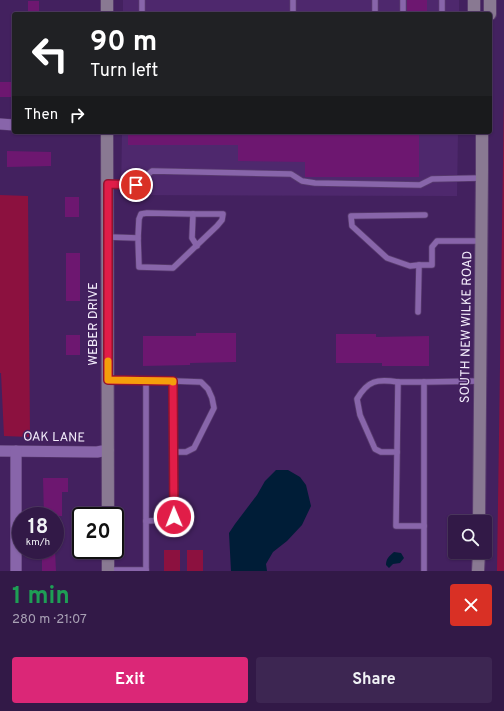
<!DOCTYPE html>
<html lang="en">
<head>
<meta charset="utf-8">
<style>
	:root { --surface:#321947; --page:#3d2652; --text:#f1f3f6; --muted:#a8a0b4; --line:#4d3860; --accent:#db2777 }
	body { margin:0; font-family:Overpass,sans-serif; background:var(--page); color:var(--text); height:100vh; display:flex; flex-direction:column; font-size:15px; white-space:nowrap }
	* { box-sizing:border-box; margin:0 }
	p { font-size:13px; color:var(--muted) }
	.icon { flex:none; width:22px; height:22px; fill:none; stroke:currentColor; stroke-width:2; stroke-linecap:round; stroke-linejoin:round }
	.map { position:relative; height:571px; overflow:hidden }
	.panel { display:flex; flex-direction:column; background:var(--surface); flex:1 }
	.panel>* { flex:none }
	.top-card { position:absolute; left:12px; top:12px; width:480px; height:122px; border-radius:4px; box-shadow:0 1px 3px #0004,0 0 0 1px var(--line); background:#202124; color:#fff; overflow:hidden }
	.controls { position:absolute; left:448px; top:515px; display:grid; gap:8px }
	.controls a { display:grid; place-items:center; width:44px; height:44px; border-radius:4px; background:var(--surface); box-shadow:0 1px 3px #0004,0 0 0 1px var(--line); font-size:20px }
	.speed { position:absolute; left:12px; top:507px; display:flex; gap:8px; font-size:20px; font-weight:700; text-align:center }
	.speed>* { display:grid; place-content:center; width:52px; height:52px; border-radius:50%; background:var(--surface); box-shadow:0 1px 3px #0004,0 0 0 1px var(--line); line-height:1 }
	.speed small { font-size:10px; font-weight:400 }
	.speed .limit { border:2px solid #111; border-radius:6px; background:#fff; color:#111 }
	.pin { position:absolute; display:grid; place-items:center; width:34px; height:34px; color:#fff; margin:-17px; border:2px solid #fff; border-radius:50%; box-shadow:0 1px 4px #0007 }
	.me { position:absolute; width:44px; margin:-22px; rotate:359deg; stroke-linejoin:round; filter:drop-shadow(0 0 3px #0008) }
	.turn { display:flex; align-items:center; gap:14px; height:84px; padding:0 12px; font-size:18px }
	.turn .icon { width:52px; height:52px; stroke-width:2.5 }
	.turn b { display:block; font-size:28px; line-height:34px }
	.then { display:flex; align-items:center; height:38px; padding:0 12px; background:#0003; gap:8px; font-size:15px }
	.round { display:grid; place-items:center; flex:none; width:42px; height:42px; border-radius:4px; background:var(--page) }
	.headline { display:flex; align-items:center; justify-content:space-between; height:68px; padding:0 12px }
	h1 { font-size:24px; font-weight:700; line-height:30px; color:#1e9e55 }
	.primary-button { display:flex; gap:8px; margin-top:auto; padding:8px 12px }
	.primary-button a { flex:1; height:46px; border-radius:4px; background:var(--accent); color:#fff; font-size:16px; font-weight:700; line-height:46px; text-align:center }
	.primary-button a+a { background:var(--page); color:var(--text) }
	.map>svg:first-child { display:block }
	.built { fill:#4e286d }
	.green { fill:#8c113f }
	.water { fill:#001d37 }
	.building { fill:#6d1770 }
	.lines { fill:none; stroke-linecap:round; stroke-linejoin:round }
	.lane-casing { stroke:#593c6e; stroke-width:7 }
	.street-casing { stroke:#593c6e; stroke-width:12 }
	.secondary-casing { stroke:#593c6e; stroke-width:14 }
	.lane { stroke:#8865aa; stroke-width:5.5 }
	.street { stroke:#8865aa; stroke-width:11 }
	.secondary { stroke:#897992; stroke-width:12 }
	.route-casing { stroke:#92132f; stroke-width:10 }
	.route { stroke:#e11d48; stroke-width:7 }
	.slow { stroke:#f59e0b; stroke-width:7 }
	.labels { text-anchor:middle; dominant-baseline:central; stroke-width:3; stroke-linejoin:round; paint-order:stroke }
	.street-label { font-size:13px; fill:#f3ecfb; stroke:#43215f }
</style>
</head>
<body>
<div class="map">
<svg width="504" height="571" viewBox="0 0 504 571">
	<rect width="100%" height="100%" fill="#43215f"/>
	<!-- built -->
	<g class="built">
		<rect x="123" y="0" width="336" height="14"/>
		<polygon points="122,132 458,132 457,196 121,195"/>
	</g>
	<!-- green -->
	<g class="green">
		<polygon points="504,93 504,571 497,571"/>
		<polygon points="0,195 28,196 30,437 4,436 1,373 0,373"/>
		<rect x="164" y="550" width="16" height="21"/>
		<rect x="187" y="550" width="16" height="21"/>
	</g>
	<!-- water -->
	<g class="water">
		<polygon points="276,470 288,470 300,477 306,485 311,506 302,525 287,541 273,552 266,564 267,571 231,571 229,533 235,524 257,495 265,481"/>
		<path d="M394,552L401,553L404,558L400,563L393,564L389,568L386,565C386,559 389,556 394,552Z"/>
	</g>
	<!-- building -->
	<g class="building">
		<rect x="407" y="0" width="20" height="14"/>
		<rect x="28" y="1" width="11" height="11"/>
		<rect x="0" y="82" width="14" height="15"/>
		<polygon points="128,132 419,132 419,177 305,177 305,162 238,161 238,145 128,145"/>
		<polygon points="7,151 51,152 51,166 7,167"/>
		<rect x="65" y="197" width="14" height="20"/>
		<rect x="66" y="253" width="14" height="48"/>
		<polygon points="196,333 236,333 236,362 190,363 190,365 143,366 143,336 196,336"/>
		<polygon points="336,334 376,334 376,337 429,336 429,366 382,366 382,363 336,363"/>
		<rect x="66" y="335" width="14" height="20"/>
		<polygon points="43,478 68,478 68,492 62,492 62,516 44,516"/>
		<polygon points="42,550 55,550 56,571 42,571"/>
	</g>
	<g class="lines">
		<!-- lane casing -->
		<g class="lane-casing">
			<g id="lane">
				<polyline points="293,0 293,14"/>
				<polyline points="375,0 375,14"/>
				<polyline points="403,0 403,14"/>
				<polyline points="442,0 442,14"/>
				<polyline points="142,14 142,0"/>
				<polyline points="108,184 136,185 152,171 291,174 302,181 315,183 420,185 432,179 482,178"/>
				<polyline points="108,237 138,238 139,267 173,268 217,226 222,220 223,214 193,214 192,238 197,246"/>
				<polyline points="138,238 139,219 141,214 147,213 193,214"/>
				<polyline points="419,265 410,266 387,258 352,226 351,216 425,215"/>
				<polyline points="418,312 419,265 432,265 432,247 437,241 481,241"/>
				<polyline points="108,379 146,380 146,571"/>
				<polyline points="146,380 201,382 208,389 212,398 214,408 194,448 186,452 174,452"/>
				<path d="M397,452H381L375,449L360,415L357,399C368,380 377,379 398,382"/>
				<polyline points="146,521 170,520 174,517 173,381"/>
				<polyline points="424,526 396,526 398,382 424,382"/>
				<polyline points="108,570 146,570"/>
				<polyline points="424,571 424,382 480,381"/>
			</g>
		</g>
		<!-- street casing -->
		<g class="street-casing">
			<g id="street">
				<polyline points="0,124 14,125"/>
				<polyline points="0,451 97,452 108,450"/>
				<polyline points="16,571 16,451"/>
			</g>
		</g>
		<!-- secondary casing -->
		<g class="secondary-casing">
			<g id="secondary">
				<polyline points="107,0 107,14"/>
				<polyline points="474,14 474,0"/>
				<polyline points="490,14 490,0"/>
				<polyline points="107,132 108,516"/>
				<polyline points="479,522 482,169 482,132"/>
				<polyline points="108,550 108,571"/>
				<polyline points="478,571 479,552"/>
			</g>
		</g>
		<!-- lane -->
		<use href="#lane" class="lane"/>
		<!-- street -->
		<use href="#street" class="street"/>
		<!-- secondary -->
		<use href="#secondary" class="secondary"/>
	</g>
	<g class="lines">
		<!-- route casing -->
		<g class="route-casing">
			<polyline id="route" points="136,185 108,184 108,380 173,381 174,517"/>
		</g>
		<!-- route -->
		<use href="#route" class="route"/>
		<!-- slow -->
		<polyline class="slow" points="108,361 108,380 173,381 173,382"/>
	</g>
	<g class="labels">
		<!-- street labels -->
		<g class="street-label">
			<text transform="translate(94 324) rotate(-90)">WEBER DRIVE</text>
			<text transform="translate(467 327) rotate(-89)">SOUTH NEW WILKE ROAD</text>
			<text transform="translate(54 438) rotate(1)">OAK LANE</text>
		</g>
	</g>
</svg>
<div class="controls">
<a><svg class="icon" aria-label="search" viewBox="0 0 24 24"><circle cx="10" cy="10" r="6"/><path d="M15 15l6 6"/></svg></a>
</div>
<div class="speed"><div>18<small>km/h</small></div><div class="limit">20</div></div>
<div class="pin" style="left:136px;top:185px;background:#d93025"><svg class="icon" aria-label="arrive" viewBox="0 0 24 24"><path d="M6 21V4h12l-3 4 3 4H6"/></svg></div>
<svg class="me" style="left:174px;top:517px" viewBox="-20 -20 40 40"><circle r="17" fill="#e11d48" stroke="#fff" stroke-width="3"/><path d="M0-11L8 9 0 5-8 9z" fill="#fff"/></svg>
<div class="top-card">
<div class="turn"><svg class="icon" aria-label="left" viewBox="0 0 24 24"><path d="M17 20v-9H6M10 6l-5 5 5 5"/></svg><div><b>90 m</b>Turn left</div></div>
<div class="then">Then<svg class="icon" aria-label="right" viewBox="0 0 24 24"><path d="M7 20v-9h11M14 6l5 5-5 5"/></svg></div>
</div>
</div>
<section class="panel">
<div class="headline"><div><h1>1 min</h1><p>280 m · 21:07</p></div><a class="round" style="background:#d93025;color:#fff"><svg class="icon" aria-label="close" viewBox="0 0 24 24"><path d="M6 6l12 12M18 6L6 18"/></svg></a></div>
<div class="primary-button"><a>Exit</a><a>Share</a></div>
</section>
</body>
</html>
